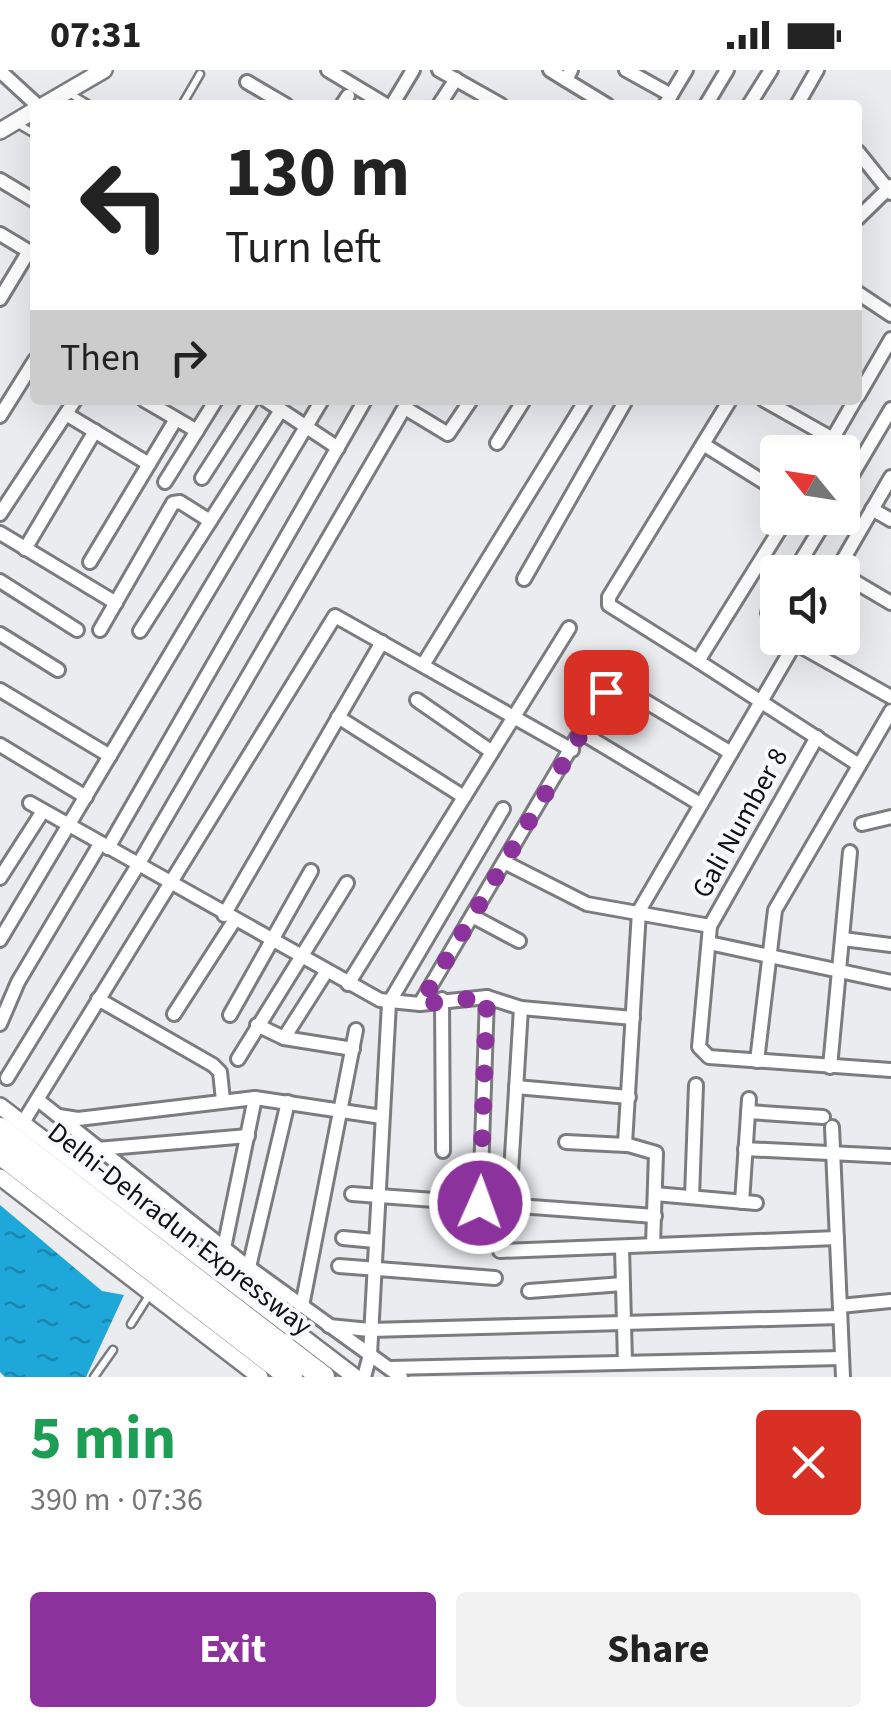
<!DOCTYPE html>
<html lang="en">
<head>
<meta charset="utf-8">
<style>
	:root { --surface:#fff; --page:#f2f2f2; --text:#222; --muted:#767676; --accent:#8c329d }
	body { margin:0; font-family:"Source Sans 3",sans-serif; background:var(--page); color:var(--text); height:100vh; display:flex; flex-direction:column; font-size:38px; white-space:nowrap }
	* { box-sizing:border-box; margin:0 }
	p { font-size:32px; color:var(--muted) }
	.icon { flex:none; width:55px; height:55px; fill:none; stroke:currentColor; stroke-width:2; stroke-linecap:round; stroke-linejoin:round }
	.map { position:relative; height:1307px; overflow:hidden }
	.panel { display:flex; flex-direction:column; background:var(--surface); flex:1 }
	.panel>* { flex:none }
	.banner { position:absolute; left:30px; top:30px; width:832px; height:305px; border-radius:10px; box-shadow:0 10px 40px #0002; background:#fff; color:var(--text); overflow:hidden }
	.needle { width:65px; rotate:300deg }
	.fabs { position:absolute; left:760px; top:365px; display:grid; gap:20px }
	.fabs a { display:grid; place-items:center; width:100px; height:100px; border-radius:10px; background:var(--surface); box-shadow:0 10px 40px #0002; font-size:50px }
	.pin { position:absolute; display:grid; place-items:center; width:85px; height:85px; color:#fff; margin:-42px; border-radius:20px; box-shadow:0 5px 15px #0006 }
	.me { position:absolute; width:110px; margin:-55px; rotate:2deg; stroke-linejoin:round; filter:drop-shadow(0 0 8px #0008) }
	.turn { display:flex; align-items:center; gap:35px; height:210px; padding:0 30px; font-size:45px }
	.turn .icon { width:130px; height:130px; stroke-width:2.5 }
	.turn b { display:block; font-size:70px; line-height:85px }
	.then { display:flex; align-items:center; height:95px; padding:0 30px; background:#0003; gap:20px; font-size:38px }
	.round { display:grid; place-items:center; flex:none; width:105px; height:105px; border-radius:10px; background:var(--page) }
	.headline { display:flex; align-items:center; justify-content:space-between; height:170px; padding:0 30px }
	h1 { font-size:60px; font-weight:700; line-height:75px; color:#1e9e55 }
	.cta { display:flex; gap:20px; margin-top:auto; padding:20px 30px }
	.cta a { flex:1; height:115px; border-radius:10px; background:var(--accent); color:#fff; font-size:40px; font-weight:700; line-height:115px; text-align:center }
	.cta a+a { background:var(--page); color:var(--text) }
	.status { display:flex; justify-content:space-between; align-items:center; height:70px; padding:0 50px; background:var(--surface); direction:ltr }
	.status svg { height:28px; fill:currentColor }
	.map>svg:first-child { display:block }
	.water { fill:url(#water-ripples) }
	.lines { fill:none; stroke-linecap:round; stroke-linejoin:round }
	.service-casing { stroke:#7a7c7f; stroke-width:11 }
	.minor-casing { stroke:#7a7c7f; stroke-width:18 }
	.tertiary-casing { stroke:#7a7c7f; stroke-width:20 }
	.motorway-casing { stroke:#7a7c7f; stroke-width:28 }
	.service { stroke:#fff; stroke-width:6 }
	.minor { stroke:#fff; stroke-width:12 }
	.tertiary { stroke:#fff; stroke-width:15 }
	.motorway { stroke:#fff; stroke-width:22 }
	.route { stroke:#8c329d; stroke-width:18; stroke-dasharray:0 32.4 }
	.labels { text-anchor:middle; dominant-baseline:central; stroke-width:8; stroke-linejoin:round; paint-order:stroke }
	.street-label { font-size:28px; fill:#101011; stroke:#f7f9fd }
</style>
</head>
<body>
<div class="status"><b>07:31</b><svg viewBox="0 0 49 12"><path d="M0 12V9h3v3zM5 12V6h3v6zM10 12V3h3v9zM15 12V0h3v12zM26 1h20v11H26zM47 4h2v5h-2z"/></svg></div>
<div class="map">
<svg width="891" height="1307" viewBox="0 0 891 1307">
	<defs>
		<pattern id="water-ripples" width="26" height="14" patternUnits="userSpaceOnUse" patternTransform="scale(2.5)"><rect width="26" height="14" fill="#1ea7d9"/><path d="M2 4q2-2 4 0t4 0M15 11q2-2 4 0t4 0" fill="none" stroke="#1987af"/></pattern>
	</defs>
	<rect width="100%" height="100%" fill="#eaecef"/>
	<!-- water -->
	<polygon class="water" points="0,1135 102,1221 124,1225 86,1307 5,1307 0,1302"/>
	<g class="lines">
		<!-- service casing -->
		<g class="service-casing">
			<g id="service">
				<polyline points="69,23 89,35"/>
				<polyline points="182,35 200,4"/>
				<polyline points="16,53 35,64"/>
				<polyline points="131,1254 150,1224"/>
				<polyline points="94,1307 113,1280"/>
			</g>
		</g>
		<!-- minor casing -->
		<g class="minor-casing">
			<g id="minor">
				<polyline points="328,0 386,35"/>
				<polyline points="439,0 501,35"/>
				<polyline points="550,0 566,10"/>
				<polyline points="571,0 566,10 607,35"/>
				<polyline points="626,0 671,25"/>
				<polyline points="0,1 37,35"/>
				<polyline points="247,12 286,35"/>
				<polyline points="342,35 348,26"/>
				<polyline points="392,35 413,0"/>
				<polyline points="439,35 456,9"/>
				<polyline points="665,35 686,0"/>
				<polyline points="706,35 727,0"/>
				<polyline points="749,35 771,0"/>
				<polyline points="797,35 817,0"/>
				<polyline points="858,82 891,123"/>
				<polyline points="0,110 35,131"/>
				<polyline points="858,148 891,116"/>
				<polyline points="0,164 35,185"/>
				<polyline points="858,223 891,245"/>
				<polyline points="0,229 29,181"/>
				<polyline points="858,326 891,269"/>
				<polyline points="144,330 197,361"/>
				<polyline points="266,330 338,378"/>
				<polyline points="730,330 609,527 609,535 698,591 787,448"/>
				<polyline points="764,330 833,369"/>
				<polyline points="405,338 448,364 471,330"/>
				<polyline points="66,344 149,394"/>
				<polyline points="0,346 35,290"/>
				<polyline points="497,373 524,330"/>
				<polyline points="703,374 778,421"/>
				<polyline points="825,382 855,330"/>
				<polyline points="202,408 252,330"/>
				<polyline points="165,412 216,330"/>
				<polyline points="842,422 891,339"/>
				<polyline points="872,439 891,450"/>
				<polyline points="0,444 75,330"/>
				<polyline points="0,463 116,533"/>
				<polyline points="25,479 95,361"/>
				<polyline points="90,492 176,349"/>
				<polyline points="794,502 827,448"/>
				<polyline points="836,502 891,407"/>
				<polyline points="842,504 891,533"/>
				<polyline points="524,509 626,330"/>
				<polyline points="0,511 77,560"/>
				<polyline points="768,543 778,529"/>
				<polyline points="100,560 173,433 180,432 210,451"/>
				<polyline points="140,561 281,340"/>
				<polyline points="0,564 58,600"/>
				<polyline points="795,573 891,627"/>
				<polyline points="698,591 859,695"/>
				<polyline points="423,595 586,330"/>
				<polyline points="612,611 731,683"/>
				<polyline points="0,620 110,686"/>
				<polyline points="417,630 492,682"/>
				<polyline points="338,647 464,727"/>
				<polyline points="582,663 700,734"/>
				<polyline points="817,667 710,856 699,977 709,987 891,1000"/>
				<polyline points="0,675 86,727"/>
				<polyline points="30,733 380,930 420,934 487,927 521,938 633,948"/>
				<polyline points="862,754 891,747"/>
				<polyline points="108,778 365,330"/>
				<polyline points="504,792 587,834 710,856"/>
				<polyline points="0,808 43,741"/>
				<polyline points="224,845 382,572"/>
				<polyline points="472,846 519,871"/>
				<polyline points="843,869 891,875"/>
				<polyline points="0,870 322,330"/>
				<polyline points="709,873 891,912"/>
				<polyline points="348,914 569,558"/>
				<polyline points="98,929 213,995 220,1002 223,1030"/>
				<polyline points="442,929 443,1081"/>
				<polyline points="420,934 621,593"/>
				<polyline points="174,944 234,851"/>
				<polyline points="230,945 311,801"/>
				<polyline points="0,954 18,912 100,774"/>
				<polyline points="257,955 284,968 353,979"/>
				<polyline points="284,968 326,902"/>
				<polyline points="238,989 347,813"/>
				<polyline points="757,991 775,840 891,641"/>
				<polyline points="830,997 850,782"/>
				<polyline points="7,1008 138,795 409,330"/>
				<polyline points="516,1017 629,1027"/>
				<polyline points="38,1030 243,1193 401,1307"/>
				<polyline points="748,1042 823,1047"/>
				<polyline points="59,1046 78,1049 255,1028 382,1047"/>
				<polyline points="22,1054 335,546 572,680"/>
				<polyline points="832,1057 843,1307"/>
				<polyline points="566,1072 626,1075"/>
				<polyline points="97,1079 248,1066"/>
				<polyline points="745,1079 891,1086"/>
				<polyline points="352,1124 655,1146"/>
				<polyline points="655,1124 756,1133"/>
				<polyline points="692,1127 696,1015"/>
				<polyline points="742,1132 749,1029"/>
				<polyline points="480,1133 487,927"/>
				<polyline points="509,1135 521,938"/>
				<polyline points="343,1168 375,1171"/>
				<polyline points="653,1175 656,1083 625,1074 639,841 798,568"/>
				<polyline points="622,1177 625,1292"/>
				<polyline points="224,1178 255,1028"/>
				<polyline points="500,1181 837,1168"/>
				<polyline points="339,1196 495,1208"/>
				<polyline points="249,1197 288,1032"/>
				<polyline points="529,1221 623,1214"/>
				<polyline points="302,1236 356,960"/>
				<polyline points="840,1236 891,1231"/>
				<polyline points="329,1256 370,1260 840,1247"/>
				<polyline points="390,1298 842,1288"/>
				<polyline points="364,1307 370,1285 389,933 503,739"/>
			</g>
		</g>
		<!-- tertiary casing -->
		<g class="tertiary-casing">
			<g id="tertiary">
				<polyline points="44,35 104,0"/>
				<polyline points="0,61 35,40"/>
				<polyline points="0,1036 355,1307"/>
				<polyline points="0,1107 260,1307"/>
			</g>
		</g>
		<!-- motorway casing -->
		<g class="motorway-casing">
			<g id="motorway">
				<polyline points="0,1059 323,1307"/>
				<polyline points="0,1083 291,1307"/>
			</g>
		</g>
		<!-- service -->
		<use href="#service" class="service"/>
		<!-- minor -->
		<use href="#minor" class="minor"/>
		<!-- tertiary -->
		<use href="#tertiary" class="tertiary"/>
		<!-- motorway -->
		<use href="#motorway" class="motorway"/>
	</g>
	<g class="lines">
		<!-- route -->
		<polyline class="route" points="480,1133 487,927 420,934 606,622"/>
	</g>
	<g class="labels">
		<!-- street labels -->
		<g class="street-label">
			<text transform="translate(740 753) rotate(-61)">Gali Number 8</text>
			<text transform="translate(180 1159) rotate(38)">Delhi-Dehradun Expressway</text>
		</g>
	</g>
</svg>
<div class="fabs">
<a><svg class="needle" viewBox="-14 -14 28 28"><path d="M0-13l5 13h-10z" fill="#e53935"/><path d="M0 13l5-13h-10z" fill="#767676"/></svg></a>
<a><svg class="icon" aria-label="sound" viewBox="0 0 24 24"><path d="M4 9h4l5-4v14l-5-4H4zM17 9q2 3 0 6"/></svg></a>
</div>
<div class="pin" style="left:606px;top:622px;background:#d93025"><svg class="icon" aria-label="arrive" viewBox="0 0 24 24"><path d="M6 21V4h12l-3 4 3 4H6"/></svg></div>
<svg class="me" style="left:480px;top:1133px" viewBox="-20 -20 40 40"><circle r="17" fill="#8c329d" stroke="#fff" stroke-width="3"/><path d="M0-11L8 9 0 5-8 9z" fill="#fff"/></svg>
<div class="banner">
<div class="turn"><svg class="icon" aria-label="left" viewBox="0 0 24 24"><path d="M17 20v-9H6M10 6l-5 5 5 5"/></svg><div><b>130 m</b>Turn left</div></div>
<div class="then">Then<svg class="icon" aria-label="right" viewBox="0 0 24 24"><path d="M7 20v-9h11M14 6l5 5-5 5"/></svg></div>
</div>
</div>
<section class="panel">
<div class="headline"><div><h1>5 min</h1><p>390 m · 07:36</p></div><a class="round" style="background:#d93025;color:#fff"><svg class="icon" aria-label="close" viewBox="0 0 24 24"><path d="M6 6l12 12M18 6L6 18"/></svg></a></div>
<div class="cta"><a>Exit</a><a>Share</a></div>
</section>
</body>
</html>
